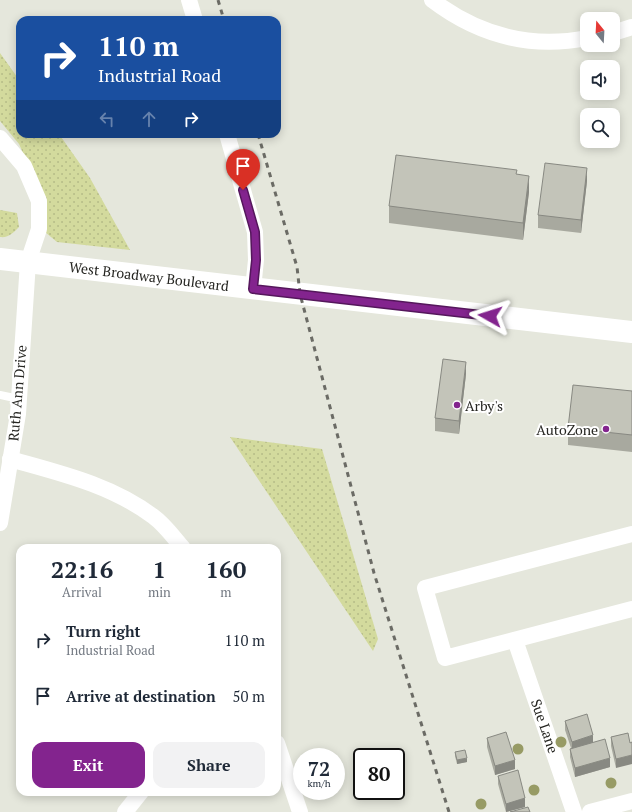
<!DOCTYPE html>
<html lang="en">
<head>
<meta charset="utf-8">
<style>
	:root { --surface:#fff; --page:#f2f2f3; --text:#1f2937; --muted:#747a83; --accent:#83248e }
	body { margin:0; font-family:"PT Serif",serif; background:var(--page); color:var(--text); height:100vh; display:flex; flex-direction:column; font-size:15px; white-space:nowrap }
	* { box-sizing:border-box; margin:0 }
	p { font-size:13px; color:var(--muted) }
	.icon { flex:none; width:22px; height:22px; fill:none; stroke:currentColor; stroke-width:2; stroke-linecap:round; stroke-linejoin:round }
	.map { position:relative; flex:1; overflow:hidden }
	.sheet { position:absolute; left:16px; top:544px; width:265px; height:252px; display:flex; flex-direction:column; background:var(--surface); border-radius:12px; box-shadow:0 2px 10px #0003 }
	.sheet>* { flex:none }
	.guide { position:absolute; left:16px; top:16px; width:265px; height:122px; border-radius:12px; box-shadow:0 2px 10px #0003; background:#1a4fa0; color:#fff; overflow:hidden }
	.needle { width:26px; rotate:342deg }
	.buttons { position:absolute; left:580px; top:12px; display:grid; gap:8px }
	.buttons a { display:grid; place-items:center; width:40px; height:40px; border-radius:8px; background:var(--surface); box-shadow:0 2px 10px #0003; font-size:20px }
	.speed { position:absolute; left:293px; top:748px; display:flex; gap:8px; font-size:20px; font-weight:700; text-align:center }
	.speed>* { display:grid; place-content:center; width:52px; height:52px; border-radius:50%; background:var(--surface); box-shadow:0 2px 10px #0003; line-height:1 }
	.speed small { font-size:10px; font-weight:400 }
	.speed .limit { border:2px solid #111; border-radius:6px; background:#fff; color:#111 }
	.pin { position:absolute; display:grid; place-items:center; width:34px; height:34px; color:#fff; margin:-41px -17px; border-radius:50% 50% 50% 0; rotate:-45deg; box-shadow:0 0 4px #0007 }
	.pin .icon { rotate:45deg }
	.me { position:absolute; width:44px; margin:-22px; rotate:276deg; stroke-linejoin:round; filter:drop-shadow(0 0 3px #0008) }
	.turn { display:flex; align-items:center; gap:14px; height:84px; padding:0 16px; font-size:18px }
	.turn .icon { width:52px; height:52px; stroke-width:2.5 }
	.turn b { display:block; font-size:28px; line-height:34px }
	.lanes { display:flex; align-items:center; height:38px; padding:0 16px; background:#0003; justify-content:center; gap:20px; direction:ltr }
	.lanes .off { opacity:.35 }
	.eta { display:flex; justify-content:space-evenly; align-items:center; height:68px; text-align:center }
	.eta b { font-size:24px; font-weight:600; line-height:28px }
	.cta { display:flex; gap:8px; margin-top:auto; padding:8px 16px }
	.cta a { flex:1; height:46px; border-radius:12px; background:var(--accent); color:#fff; font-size:16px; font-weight:600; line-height:46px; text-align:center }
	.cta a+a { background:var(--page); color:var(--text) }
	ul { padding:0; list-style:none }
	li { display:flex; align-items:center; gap:12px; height:56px; padding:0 16px }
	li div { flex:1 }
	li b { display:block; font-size:15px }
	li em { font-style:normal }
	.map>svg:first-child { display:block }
	.grass { fill:url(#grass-dots) }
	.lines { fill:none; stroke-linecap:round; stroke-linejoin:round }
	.lane { stroke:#fff; stroke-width:8 }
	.street { stroke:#fff; stroke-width:16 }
	.highway { stroke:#fff; stroke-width:22 }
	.rail { stroke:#6b6b65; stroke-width:3; stroke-dasharray:5 5; stroke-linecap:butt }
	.tree { fill:#979b65 }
	.wall { fill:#a8a99f }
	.shaded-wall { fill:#888982 }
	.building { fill:#c3c4b9; stroke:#888982 }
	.route-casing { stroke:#55175c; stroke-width:10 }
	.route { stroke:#83248e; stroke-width:7 }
	.poi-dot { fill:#83248e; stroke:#fff; stroke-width:1.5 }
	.labels { text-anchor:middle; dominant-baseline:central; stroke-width:4; stroke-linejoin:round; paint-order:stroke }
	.street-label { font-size:14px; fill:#262622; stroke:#fff }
	.poi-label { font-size:14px; fill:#262622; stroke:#fff; text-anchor:start }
</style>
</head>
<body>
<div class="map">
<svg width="632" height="812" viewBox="0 0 632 812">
	<defs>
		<pattern id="grass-dots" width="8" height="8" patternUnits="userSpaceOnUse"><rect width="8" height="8" fill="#d3da9d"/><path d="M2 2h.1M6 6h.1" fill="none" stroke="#b5bb87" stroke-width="1.8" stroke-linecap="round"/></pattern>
	</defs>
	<rect width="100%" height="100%" fill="#e5e7dc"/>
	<!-- grass -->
	<g class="grass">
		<polygon points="0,53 20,81 20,134 59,134 90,178 130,250 57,242 45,232 33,175 19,144 0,121"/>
		<path d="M0,210L17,213L19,227C13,233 9,238 0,237Z"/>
		<polygon points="230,437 322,449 378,639 373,651"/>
	</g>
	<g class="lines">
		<!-- lane -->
		<polyline class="lane" points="0,395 19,399"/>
		<!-- street -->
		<g class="street">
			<polyline points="189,0 195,20"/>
			<path d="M432,0C478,35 530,49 587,38"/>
			<polyline points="613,33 632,27"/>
			<polyline points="227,134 255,232 256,260 253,289"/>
			<polyline points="0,138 24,166 39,201 39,229 28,262 18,414 0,523"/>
			<path d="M10,459C60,473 112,485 154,517C165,525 174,538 183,548"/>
			<polyline points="632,534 425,588 445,658 632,609"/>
			<polyline points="515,640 574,812"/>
			<polyline points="277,743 300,812"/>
			<polyline points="125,812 141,792"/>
			<polyline points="590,812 632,801"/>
		</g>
		<!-- highway -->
		<polyline class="highway" points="0,259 632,332"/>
		<!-- rail -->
		<g class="rail">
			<polyline points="218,0 224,20"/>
			<polyline points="258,134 297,267 300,294 374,573 449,812"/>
		</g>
	</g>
	<!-- trees -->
	<g class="tree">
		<circle cx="561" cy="742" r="5.5"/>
		<circle cx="518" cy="749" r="5.5"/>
		<circle cx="611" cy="783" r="5.5"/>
		<circle cx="534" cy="790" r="5.5"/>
		<circle cx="481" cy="804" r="5.5"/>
	</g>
	<!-- wall -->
	<g class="wall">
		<polygon points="517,174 529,192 523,240 389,223 389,206"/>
		<polygon points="587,181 581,233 538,228 538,215"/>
		<polygon points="466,374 459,434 435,431 435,418"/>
		<polygon points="632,391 632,452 568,445 568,428"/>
		<polygon points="565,721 593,742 610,767 575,777 570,757 570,749 571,748 565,730"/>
		<polygon points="628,733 616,768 611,746 611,737"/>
		<polygon points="487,738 515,769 495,775 487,747"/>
		<polygon points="455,752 467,762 457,764 455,756"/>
		<polygon points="498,776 525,807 506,812 498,784"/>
	</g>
	<!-- shaded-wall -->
	<g class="shaded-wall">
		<polygon points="587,168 587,181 581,233 581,220"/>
		<polygon points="529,176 529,192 523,240 523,223"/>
		<polygon points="466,362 466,374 459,434 459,421"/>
		<polygon points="593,735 593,744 572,751 572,742"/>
		<polygon points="632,755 632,764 616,768 616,759"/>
		<polygon points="467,758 467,762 457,764 457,760"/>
		<polygon points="610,758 610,767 575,777 575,768"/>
		<polygon points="515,760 515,769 495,775 495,766"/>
		<polygon points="525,798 525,807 506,812 506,804"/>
	</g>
	<!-- building -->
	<g class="building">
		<polygon points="396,155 517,170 516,174 529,176 523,223 389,206"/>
		<polygon points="545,163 587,168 581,220 538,215"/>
		<polygon points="443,359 466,362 459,421 435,418"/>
		<polygon points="573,385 632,391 632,435 568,428"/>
		<polygon points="587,714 593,735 572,742 565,721"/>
		<polygon points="506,732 515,760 495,766 487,738"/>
		<polygon points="628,733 630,743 632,742 632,755 616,759 611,737"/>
		<polygon points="605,739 610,758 575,768 570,749"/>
		<polygon points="465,750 467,758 457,760 455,752"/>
		<polygon points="518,770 525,798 506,804 498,776"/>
		<polygon points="528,807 530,812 510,812"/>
	</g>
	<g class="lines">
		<!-- route casing -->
		<g class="route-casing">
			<polyline id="route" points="243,190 255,232 256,260 253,289 490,316"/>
		</g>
		<!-- route -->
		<use href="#route" class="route"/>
	</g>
	<!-- markers -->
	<g class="poi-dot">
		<circle cx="457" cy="405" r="4"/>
		<circle cx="606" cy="429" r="4"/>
	</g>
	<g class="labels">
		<!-- street labels -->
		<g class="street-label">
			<text transform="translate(149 276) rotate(7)">West Broadway Boulevard</text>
			<text transform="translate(17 393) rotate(-85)">Ruth Ann Drive</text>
			<text transform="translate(545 726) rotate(71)">Sue Lane</text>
		</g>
		<!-- poi labels -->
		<g class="poi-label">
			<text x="465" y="405">Arby's</text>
			<text x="598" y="429" text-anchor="end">AutoZone</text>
		</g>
	</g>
</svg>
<div class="buttons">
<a><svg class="needle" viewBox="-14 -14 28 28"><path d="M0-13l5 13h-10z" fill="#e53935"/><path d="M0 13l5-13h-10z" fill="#747a83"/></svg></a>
<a><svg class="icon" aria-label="sound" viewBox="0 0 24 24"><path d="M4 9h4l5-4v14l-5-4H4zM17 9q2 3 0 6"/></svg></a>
<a><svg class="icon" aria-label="search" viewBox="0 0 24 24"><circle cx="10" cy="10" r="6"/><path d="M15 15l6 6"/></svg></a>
</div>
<div class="speed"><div>72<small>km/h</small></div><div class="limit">80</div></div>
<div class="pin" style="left:243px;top:190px;background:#d93025"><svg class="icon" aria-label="arrive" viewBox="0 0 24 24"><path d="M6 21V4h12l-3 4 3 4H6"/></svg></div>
<svg class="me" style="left:490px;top:316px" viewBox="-20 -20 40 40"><path d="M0-17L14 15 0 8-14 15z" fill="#83248e" stroke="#fff" stroke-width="4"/></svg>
<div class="guide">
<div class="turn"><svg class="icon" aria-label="right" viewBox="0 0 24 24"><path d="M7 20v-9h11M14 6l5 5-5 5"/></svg><div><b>110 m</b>Industrial Road</div></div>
<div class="lanes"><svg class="icon off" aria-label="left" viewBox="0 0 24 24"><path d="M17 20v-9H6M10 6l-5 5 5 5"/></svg><svg class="icon off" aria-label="ahead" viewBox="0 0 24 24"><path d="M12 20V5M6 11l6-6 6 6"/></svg><svg class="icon" aria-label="right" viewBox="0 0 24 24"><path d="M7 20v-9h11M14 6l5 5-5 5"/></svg></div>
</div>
<section class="sheet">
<div class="eta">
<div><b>22:16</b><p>Arrival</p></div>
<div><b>1</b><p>min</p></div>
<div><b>160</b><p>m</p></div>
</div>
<ul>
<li><svg class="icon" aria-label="right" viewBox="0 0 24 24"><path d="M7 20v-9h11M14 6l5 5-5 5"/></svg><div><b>Turn right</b><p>Industrial Road</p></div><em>110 m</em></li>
<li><svg class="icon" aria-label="arrive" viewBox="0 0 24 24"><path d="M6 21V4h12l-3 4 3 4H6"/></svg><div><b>Arrive at destination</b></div><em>50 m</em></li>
</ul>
<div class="cta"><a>Exit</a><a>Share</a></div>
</section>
</div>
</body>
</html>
